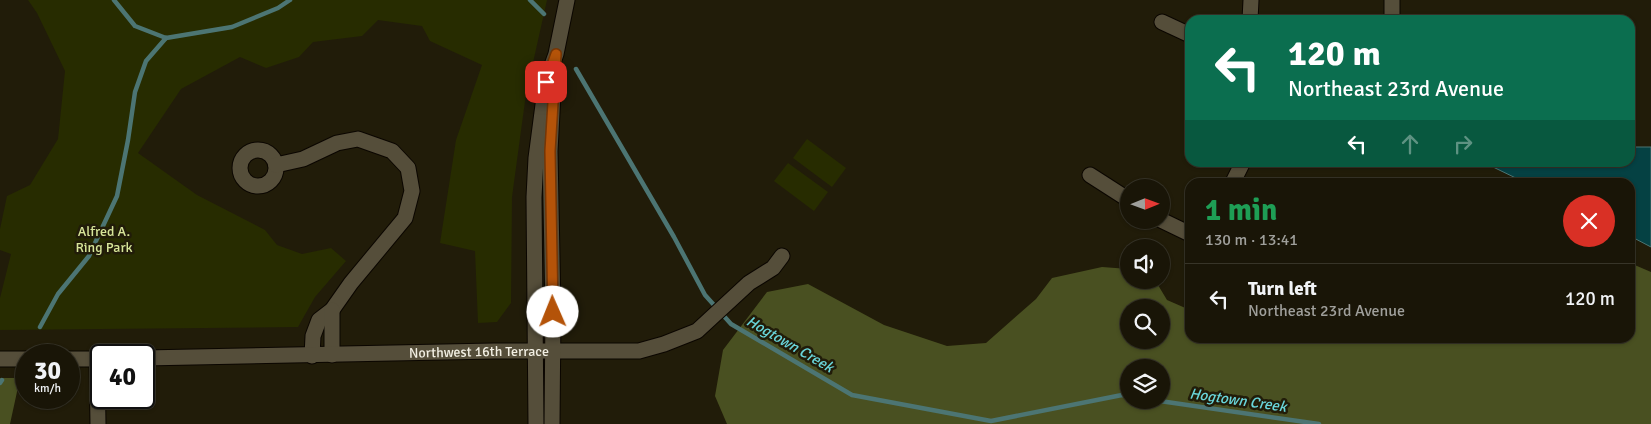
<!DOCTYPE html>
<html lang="en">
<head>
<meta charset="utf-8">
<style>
	:root { --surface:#191507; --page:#221e11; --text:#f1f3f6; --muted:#9f9f9b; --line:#373428 }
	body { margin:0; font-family:Signika,sans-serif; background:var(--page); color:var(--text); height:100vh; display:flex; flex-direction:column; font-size:19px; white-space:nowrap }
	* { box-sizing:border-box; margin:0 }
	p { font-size:16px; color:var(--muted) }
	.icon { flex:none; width:28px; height:28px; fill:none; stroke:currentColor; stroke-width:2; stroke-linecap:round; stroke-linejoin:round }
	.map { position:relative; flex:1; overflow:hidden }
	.panel { position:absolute; left:1185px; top:178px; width:450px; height:165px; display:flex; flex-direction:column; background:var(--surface); border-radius:15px; box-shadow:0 1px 4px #0004,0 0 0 1px var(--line) }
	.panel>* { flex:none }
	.top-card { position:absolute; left:1185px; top:15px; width:450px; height:152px; border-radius:15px; box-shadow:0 1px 4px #0004,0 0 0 1px var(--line); background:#0b6e4f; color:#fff; overflow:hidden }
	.needle { width:32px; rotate:89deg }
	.tools { position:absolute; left:1120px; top:179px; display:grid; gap:10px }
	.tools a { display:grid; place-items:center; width:50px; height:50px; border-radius:50%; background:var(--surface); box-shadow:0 1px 4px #0004,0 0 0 1px var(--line); font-size:25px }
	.speed { position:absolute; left:15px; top:344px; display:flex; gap:10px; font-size:25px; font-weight:700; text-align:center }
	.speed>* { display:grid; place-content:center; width:65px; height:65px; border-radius:50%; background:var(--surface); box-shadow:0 1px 4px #0004,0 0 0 1px var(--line); line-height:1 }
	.speed small { font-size:12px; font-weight:400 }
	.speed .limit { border:2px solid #111; border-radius:8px; background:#fff; color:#111 }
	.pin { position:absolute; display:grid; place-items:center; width:42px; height:42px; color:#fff; margin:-21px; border-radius:10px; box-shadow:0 2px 8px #0006 }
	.me { position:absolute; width:55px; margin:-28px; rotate:359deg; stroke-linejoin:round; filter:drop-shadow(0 0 4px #0008) }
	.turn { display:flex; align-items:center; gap:18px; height:105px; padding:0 20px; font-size:22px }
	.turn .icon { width:65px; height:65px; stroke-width:2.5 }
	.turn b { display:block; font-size:35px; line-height:42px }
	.lanes { display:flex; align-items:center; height:48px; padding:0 20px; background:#0003; justify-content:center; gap:25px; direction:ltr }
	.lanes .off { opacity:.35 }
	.round { display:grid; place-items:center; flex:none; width:52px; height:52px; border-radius:26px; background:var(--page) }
	.overview { display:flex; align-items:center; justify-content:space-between; height:85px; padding:0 20px }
	h1 { font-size:30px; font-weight:700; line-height:38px; color:#1e9e55 }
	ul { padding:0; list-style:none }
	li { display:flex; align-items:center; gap:15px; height:70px; padding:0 20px; border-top:1px solid var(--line) }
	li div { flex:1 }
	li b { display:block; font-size:19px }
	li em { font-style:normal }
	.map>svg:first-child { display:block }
	.green { fill:#272c00 }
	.forest { fill:#495021; fill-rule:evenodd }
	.water { fill:#054143; stroke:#4c7573 }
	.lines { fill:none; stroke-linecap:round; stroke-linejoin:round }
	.stream { stroke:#4c7573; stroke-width:4.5 }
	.minor-casing { stroke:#0b0600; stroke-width:17 }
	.minor { stroke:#554e3a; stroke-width:15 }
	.route-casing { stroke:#753606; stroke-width:12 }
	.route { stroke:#b45309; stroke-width:9 }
	.labels { text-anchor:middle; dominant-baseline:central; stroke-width:5; stroke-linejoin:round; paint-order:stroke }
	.park-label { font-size:14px; fill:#d7e599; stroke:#211c09 }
	.street-label { font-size:14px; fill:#f2efe3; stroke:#211c09 }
	.water-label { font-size:15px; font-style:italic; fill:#69d5da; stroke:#211c09 }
</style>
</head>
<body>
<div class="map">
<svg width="1651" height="424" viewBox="0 0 1651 424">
	<rect width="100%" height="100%" fill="#211c09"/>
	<!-- green -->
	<g class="green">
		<polygon points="28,0 547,0 526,94 512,197 511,303 497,322 478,323 475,251 440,243 456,140 482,65 430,41 422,26 378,20 362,36 313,42 299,57 266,68 240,57 181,89 138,153 197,195 265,230 277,245 302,254 331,248 346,261 315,297 298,327 0,330 0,298 11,254 0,250 0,229 7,196 30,185 58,139 65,71 37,13"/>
		<polygon points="807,139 846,168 832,187 793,158"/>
		<polygon points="788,163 828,192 814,211 774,181"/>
	</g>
	<!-- forest -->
	<g class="forest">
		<path d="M1630,263L1651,272V424H727L715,396L723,350L767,292L808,284L884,325L947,346L986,343L1036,299L1052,278L1102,267L1129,269V280H1155L1167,300L1190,310V338H1630ZM1129,308H1161V340H1129ZM1129,368H1161V400H1129Z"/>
		<polygon points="0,378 20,378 10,424 0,424"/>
	</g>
	<!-- water -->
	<polygon class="water" points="1630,147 1651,147 1651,247 1630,236 1630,182 1524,182 1491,166 1492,162 1630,162"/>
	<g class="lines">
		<!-- stream -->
		<g class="stream">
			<polyline points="114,0 135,26 166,38"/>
			<polyline points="530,0 544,14"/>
			<polyline points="166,38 232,27 278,8 290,0"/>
			<polyline points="576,69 674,237 705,295 731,324 852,395 991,421 1122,395 1129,396"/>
			<polyline points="40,327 58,294 89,256 117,196 128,140 135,92 146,61 166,38"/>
			<polyline points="0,383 2,380"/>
			<polyline points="1153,400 1319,424"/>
		</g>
		<!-- minor casing -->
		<g class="minor-casing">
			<g id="minor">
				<polyline points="1392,0 1392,20"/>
				<polyline points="1250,20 1251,0"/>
				<polyline points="1162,22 1190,35"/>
				<circle cx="258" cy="168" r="18"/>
				<polyline points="276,165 303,159 337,143 358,139 392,151 408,168 412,191 405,218 351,283 332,310 319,320 313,336 312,356"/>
				<polyline points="1090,175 1129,200"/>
				<polyline points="1233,182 1243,162"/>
				<polyline points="1161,220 1190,234"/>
				<polyline points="332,355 332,310"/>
				<path id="s1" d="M144,358L494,351H639L664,344L697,331L749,283L773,268L782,256"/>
				<polyline points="0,359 26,359"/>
				<polyline points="69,359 101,359"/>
				<polyline points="97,359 98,424"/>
				<polyline points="536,424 534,197 536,158 546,82 556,54 567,0"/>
				<polyline points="552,424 553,312 550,151 553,93"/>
			</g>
		</g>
		<!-- minor -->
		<use href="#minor" class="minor"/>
	</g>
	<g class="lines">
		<!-- route casing -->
		<g class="route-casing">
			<polyline id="route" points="546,82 556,54 550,151 553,312"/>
		</g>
		<!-- route -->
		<use href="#route" class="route"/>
	</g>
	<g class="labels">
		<!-- park labels -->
		<g class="park-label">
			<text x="104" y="231">Alfred A.<tspan x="104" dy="16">Ring Park</tspan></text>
		</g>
		<!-- street labels -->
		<g class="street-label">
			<text stroke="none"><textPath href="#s1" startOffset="335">Northwest 16th Terrace</textPath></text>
		</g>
		<!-- water labels -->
		<g class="water-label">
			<text transform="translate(790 344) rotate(30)">Hogtown Creek</text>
			<text transform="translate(1238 400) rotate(8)">Hogtown Creek</text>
		</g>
	</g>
</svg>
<div class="tools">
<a><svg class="needle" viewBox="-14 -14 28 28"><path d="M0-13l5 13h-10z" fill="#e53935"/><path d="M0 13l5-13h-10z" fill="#9f9f9b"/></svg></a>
<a><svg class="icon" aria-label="sound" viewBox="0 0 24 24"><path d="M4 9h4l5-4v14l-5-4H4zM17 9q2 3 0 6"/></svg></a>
<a><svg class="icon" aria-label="search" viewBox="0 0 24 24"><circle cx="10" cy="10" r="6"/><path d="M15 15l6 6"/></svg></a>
<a><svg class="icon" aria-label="layers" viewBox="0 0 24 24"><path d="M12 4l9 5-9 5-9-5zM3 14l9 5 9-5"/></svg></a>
</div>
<div class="speed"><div>30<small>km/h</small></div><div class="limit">40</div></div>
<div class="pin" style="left:546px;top:82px;background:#d93025"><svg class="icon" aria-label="arrive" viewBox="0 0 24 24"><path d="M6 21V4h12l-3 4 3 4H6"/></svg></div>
<svg class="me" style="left:553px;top:312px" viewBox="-20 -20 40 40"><circle r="19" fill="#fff"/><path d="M0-13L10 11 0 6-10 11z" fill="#b45309"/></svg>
<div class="top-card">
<div class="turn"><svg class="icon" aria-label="left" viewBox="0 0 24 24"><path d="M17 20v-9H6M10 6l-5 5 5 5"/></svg><div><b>120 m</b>Northeast 23rd Avenue</div></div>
<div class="lanes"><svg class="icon" aria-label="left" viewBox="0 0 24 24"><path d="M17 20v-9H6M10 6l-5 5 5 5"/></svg><svg class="icon off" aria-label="ahead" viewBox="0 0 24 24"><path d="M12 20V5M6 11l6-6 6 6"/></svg><svg class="icon off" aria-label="right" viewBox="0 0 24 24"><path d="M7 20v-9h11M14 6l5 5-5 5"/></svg></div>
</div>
<section class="panel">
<div class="overview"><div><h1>1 min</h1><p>130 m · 13:41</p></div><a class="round" style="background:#d93025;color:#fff"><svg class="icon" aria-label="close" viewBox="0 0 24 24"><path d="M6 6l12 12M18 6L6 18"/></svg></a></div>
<ul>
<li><svg class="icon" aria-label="left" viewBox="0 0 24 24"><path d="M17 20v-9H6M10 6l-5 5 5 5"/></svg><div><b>Turn left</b><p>Northeast 23rd Avenue</p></div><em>120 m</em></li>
</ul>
</section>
</div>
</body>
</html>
